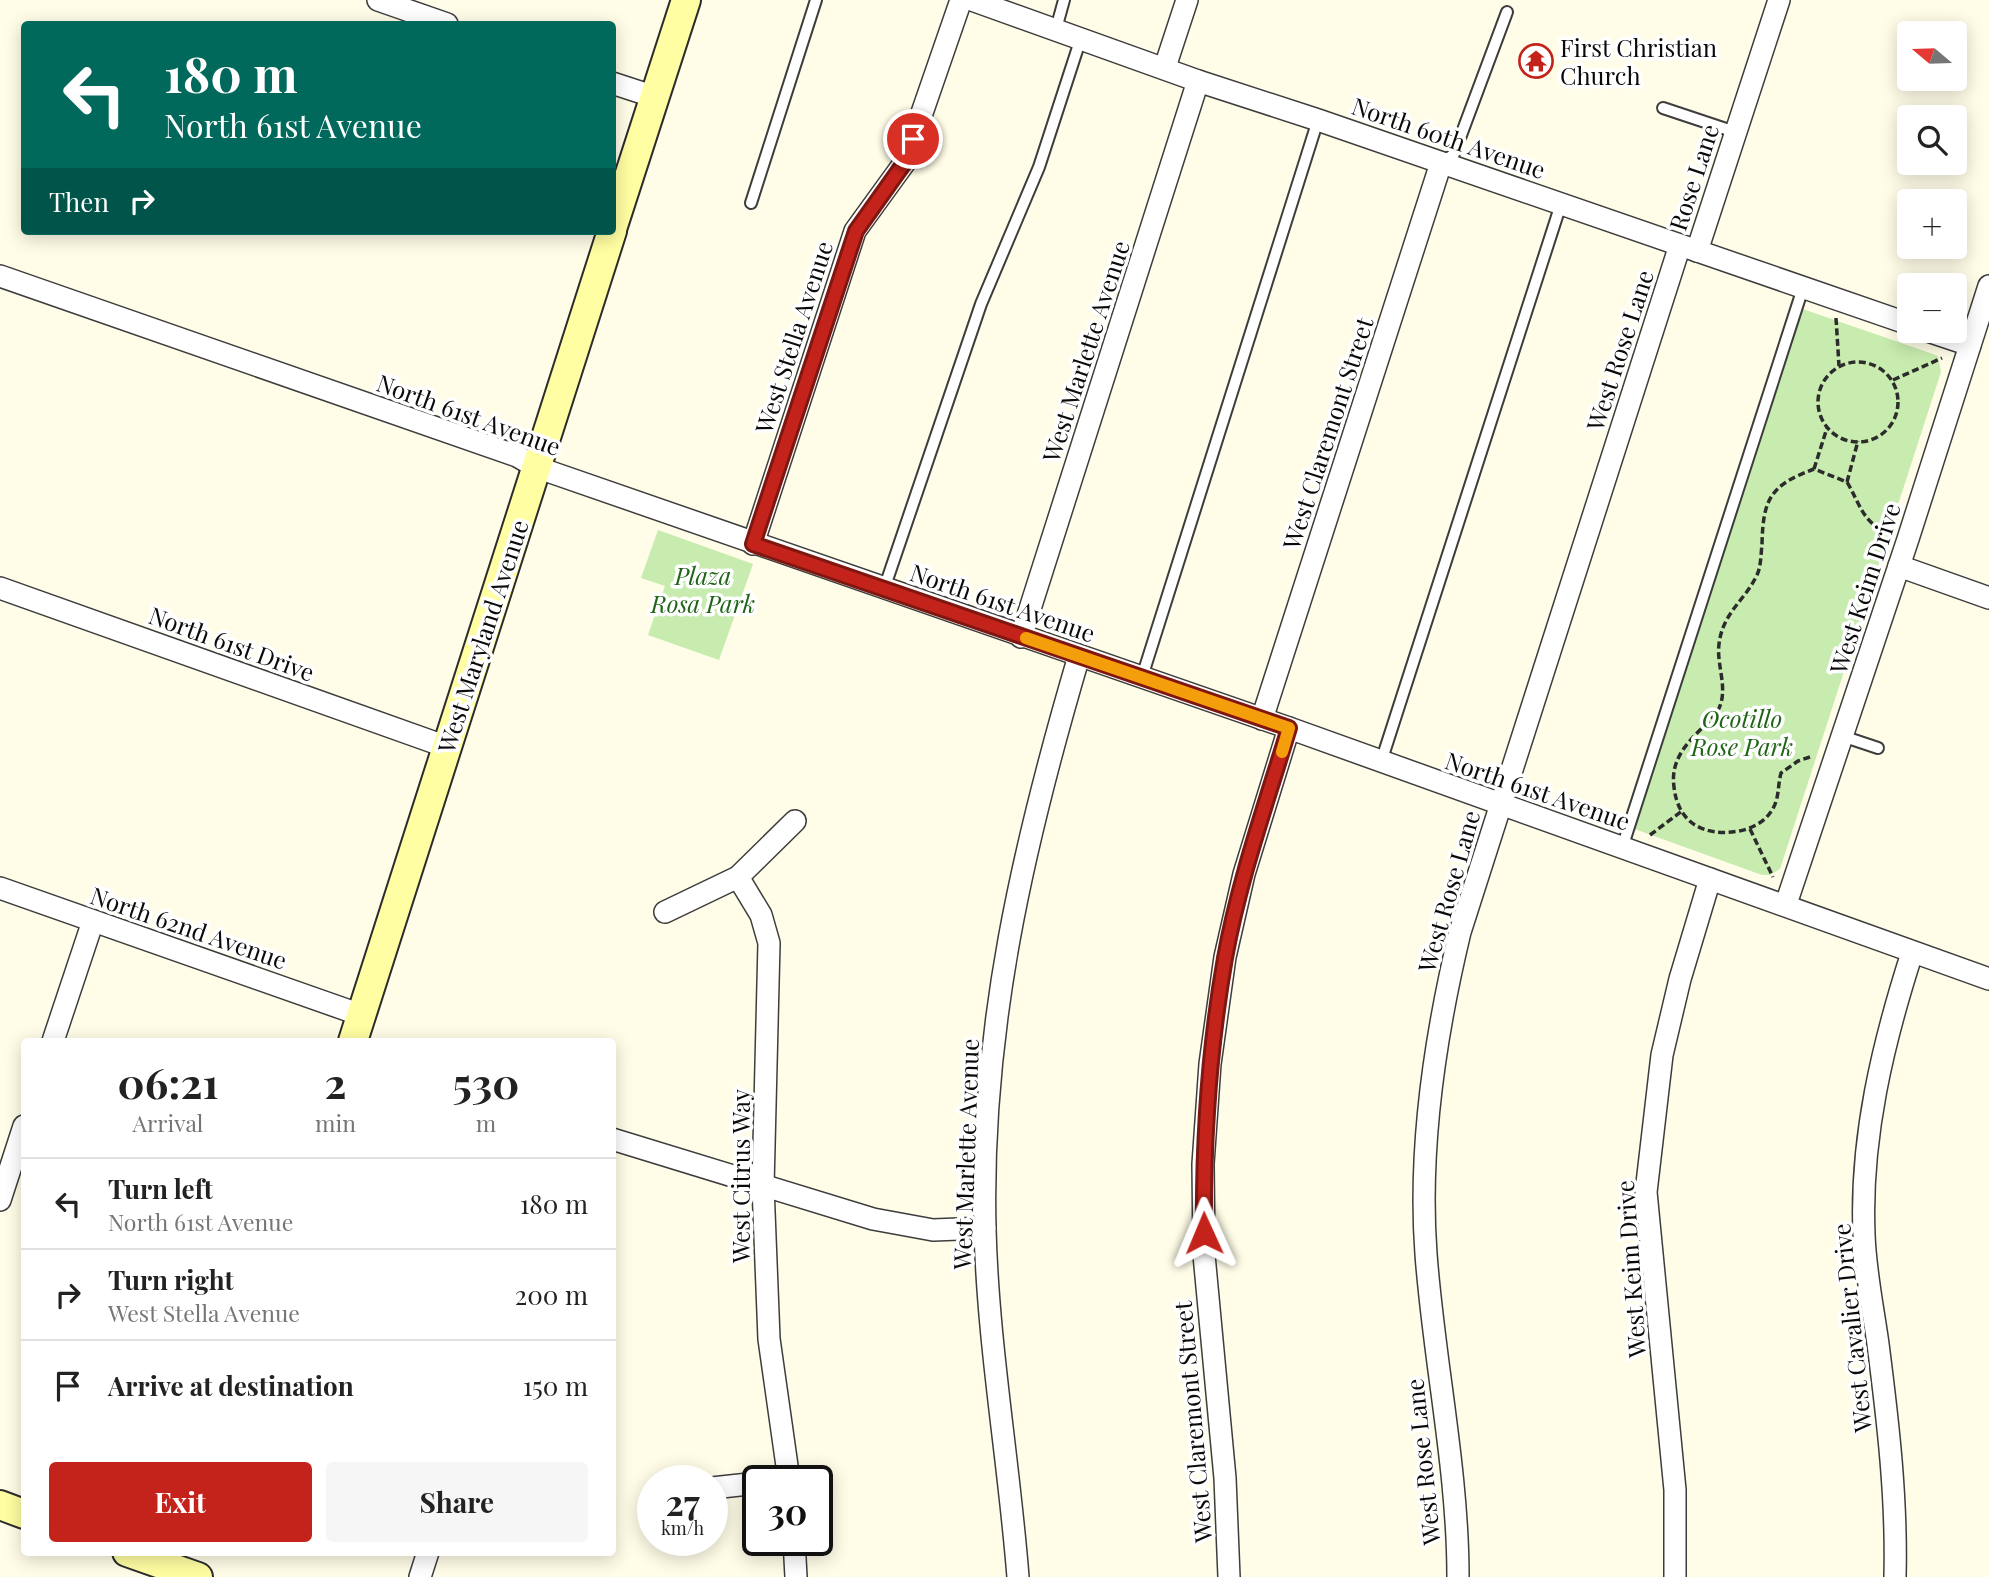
<!DOCTYPE html>
<html lang="en">
<head>
<meta charset="utf-8">
<style>
	:root { --surface:#fff; --page:#f6f6f6; --text:#222; --muted:#767676; --line:#e0e0e0; --accent:#c3231a }
	body { margin:0; font-family:"Playfair Display",serif; background:var(--page); color:var(--text); height:100vh; display:flex; flex-direction:column; font-size:26px; white-space:nowrap }
	* { box-sizing:border-box; margin:0 }
	p { font-size:23px; color:var(--muted) }
	.icon { flex:none; width:38px; height:38px; fill:none; stroke:currentColor; stroke-width:2; stroke-linecap:round; stroke-linejoin:round }
	.map { position:relative; flex:1; overflow:hidden }
	.details { position:absolute; left:21px; top:1038px; width:595px; height:518px; display:flex; flex-direction:column; background:var(--surface); border-radius:7px; box-shadow:0 4px 18px #0003 }
	.details>* { flex:none }
	.hud { position:absolute; left:21px; top:21px; width:595px; height:214px; border-radius:7px; box-shadow:0 4px 18px #0003; background:#00695c; color:#fff; overflow:hidden }
	.needle { width:46px; rotate:289deg }
	.tools { position:absolute; left:1897px; top:21px; display:grid; gap:14px }
	.tools a { display:grid; place-items:center; width:70px; height:70px; border-radius:7px; background:var(--surface); box-shadow:0 4px 18px #0003; font-size:35px }
	.speed { position:absolute; left:637px; top:1465px; display:flex; gap:14px; font-size:35px; font-weight:700; text-align:center }
	.speed>* { display:grid; place-content:center; width:91px; height:91px; border-radius:50%; background:var(--surface); box-shadow:0 4px 18px #0003; line-height:1 }
	.speed small { font-size:18px; font-weight:400 }
	.speed .limit { border:4px solid #111; border-radius:10px; background:#fff; color:#111 }
	.pin { position:absolute; display:grid; place-items:center; width:60px; height:60px; color:#fff; margin:-30px; border:4px solid #fff; border-radius:50%; box-shadow:0 2px 7px #0007 }
	.me { position:absolute; width:77px; margin:-38px; rotate:359deg; stroke-linejoin:round; filter:drop-shadow(0 0 5px #0008) }
	.turn { display:flex; align-items:center; gap:24px; height:147px; padding:0 28px; font-size:32px }
	.turn .icon { width:91px; height:91px; stroke-width:2.5 }
	.turn b { display:block; font-size:49px; line-height:60px }
	.then { display:flex; align-items:center; height:66px; padding:0 28px; background:#0003; gap:14px; font-size:26px }
	.eta { display:flex; justify-content:space-evenly; align-items:center; height:119px; text-align:center }
	.eta b { font-size:42px; font-weight:700; line-height:49px }
	.action { display:flex; gap:14px; margin-top:auto; padding:14px 28px }
	.action a { flex:1; height:80px; border-radius:7px; background:var(--accent); color:#fff; font-size:28px; font-weight:700; line-height:80px; text-align:center }
	.action a+a { background:var(--page); color:var(--text) }
	ul { padding:0; list-style:none }
	li { display:flex; align-items:center; gap:21px; height:91px; padding:0 28px; border-top:2px solid var(--line) }
	li div { flex:1 }
	li b { display:block; font-size:26px }
	li em { font-style:normal }
	.map>svg:first-child { display:block }
	.green { fill:#c8ebaf }
	.lines { fill:none; stroke-linecap:round; stroke-linejoin:round }
	.lane-casing { stroke:#3d3d3d; stroke-width:14 }
	.street-casing { stroke:#3d3d3d; stroke-width:24 }
	.secondary-casing { stroke:#2c2c2c; stroke-width:32 }
	.path { stroke:#2c2c2c; stroke-width:3.5; stroke-dasharray:7 3.5; stroke-linecap:butt }
	.lane { stroke:#fff; stroke-width:10 }
	.street { stroke:#fff; stroke-width:21 }
	.secondary { stroke:#fffea2; stroke-width:28 }
	.route-casing { stroke:#7f1711; stroke-width:18 }
	.route { stroke:#c3231a; stroke-width:12 }
	.slow { stroke:#f59e0b; stroke-width:12 }
	.labels { text-anchor:middle; dominant-baseline:central; stroke-width:7; stroke-linejoin:round; paint-order:stroke }
	.poi-label { font-size:24px; fill:#0a0a0a; stroke:#fff; text-anchor:start }
	.street-label { font-size:24px; fill:#0a0a0a; stroke:#fff }
	.park-label { font-size:24px; font-style:italic; fill:#206517; stroke:#fff }
</style>
</head>
<body>
<div class="map">
<svg width="1989" height="1577" viewBox="0 0 1989 1577">
	<rect width="100%" height="100%" fill="#fffde7"/>
	<!-- green -->
	<g class="green">
		<polygon points="1797,307 1933,354 1938,356 1941,372 1780,869 1770,875 1762,875 1629,827"/>
		<polygon points="658,530 753,564 719,660 648,635 665,586 641,578"/>
	</g>
	<g class="lines">
		<!-- lane casing -->
		<g class="lane-casing">
			<g id="lane">
				<polyline points="1056,29 1064,0"/>
				<polyline points="1663,108 1735,132"/>
				<polyline points="1441,163 1454,154 1507,12"/>
				<polyline points="751,203 816,0"/>
				<polyline points="884,589 981,304 1039,167 1081,38"/>
				<polyline points="1142,677 1318,120"/>
				<polyline points="1842,736 1878,748"/>
				<polyline points="1381,762 1561,204"/>
				<polyline points="1622,848 1803,288"/>
			</g>
		</g>
		<!-- street casing -->
		<g class="street-casing">
			<g id="street">
				<polyline points="378,0 447,24"/>
				<polyline points="972,0 1198,81 1318,120 1909,324"/>
				<polyline points="1165,67 1187,0"/>
				<polyline points="612,83 655,97"/>
				<polyline points="1697,251 1779,0"/>
				<polyline points="0,276 517,456 536,467 1289,728 1989,979"/>
				<polyline points="1928,331 1970,345"/>
				<polyline points="753,544 855,231 905,162 961,0"/>
				<polyline points="1899,566 1989,598"/>
				<polyline points="0,588 447,747"/>
				<polyline points="1021,637 1198,81"/>
				<polyline points="1262,719 1441,163"/>
				<polyline points="738,877 761,915 769,943 763,1186 769,1339 789,1480"/>
				<polyline points="0,888 361,1015"/>
				<polyline points="1786,904 1908,539 1989,286"/>
				<polyline points="665,912 738,877 795,821"/>
				<polyline points="53,1041 93,921"/>
				<polyline points="612,1139 873,1219 933,1230 985,1228"/>
				<polyline points="0,1200 24,1126"/>
				<polyline points="712,1488 758,1483"/>
				<polyline points="794,1540 796,1577"/>
				<polyline points="420,1577 428,1552"/>
				<path d="M1018,1577C1009,1461 988,1346 985,1229C980,1030 1023,846 1079,656"/>
				<polyline points="1229,1577 1225,1478 1204,1255 1203,1164 1210,1064 1225,957 1244,874 1289,728"/>
				<path d="M1458,1577C1458,1469 1434,1362 1426,1254C1418,1147 1435,1036 1460,932L1680,245"/>
				<polyline points="1675,1577 1675,1490 1646,1192 1662,1055 1680,979 1710,879"/>
				<path d="M1895,1577C1897,1498 1888,1422 1878,1344C1873,1308 1865,1270 1864,1234C1860,1138 1883,1043 1912,953"/>
			</g>
		</g>
		<!-- secondary casing -->
		<g class="secondary-casing">
			<g id="secondary">
				<polyline points="612,229 686,0"/>
				<polyline points="353,1041 612,231"/>
				<polyline points="0,1505 24,1514"/>
				<polyline points="127,1552 198,1577"/>
			</g>
		</g>
		<!-- path -->
		<g class="path">
			<polyline points="1836,318 1839,366"/>
			<circle cx="1858" cy="402" r="40"/>
			<polyline points="1893,380 1942,358"/>
			<polyline points="1814,469 1827,428"/>
			<polyline points="1847,482 1858,441"/>
			<path d="M1810,757L1798,761L1781,773C1777,788 1780,800 1770,813C1763,823 1750,829 1739,831C1705,837 1678,824 1674,787C1670,759 1688,742 1706,724C1710,720 1715,716 1717,712C1730,691 1716,666 1719,644C1723,612 1744,602 1757,575C1761,567 1761,553 1762,544C1763,498 1771,485 1814,469L1847,482C1860,504 1863,524 1889,533"/>
			<polyline points="1750,829 1773,877"/>
			<polyline points="1650,835 1682,811"/>
		</g>
		<!-- lane -->
		<use href="#lane" class="lane"/>
		<!-- street -->
		<use href="#street" class="street"/>
		<!-- secondary -->
		<use href="#secondary" class="secondary"/>
	</g>
	<g class="lines">
		<!-- route casing -->
		<g class="route-casing">
			<path id="route" d="M913,139L905,162L856,231L753,544L1289,728C1266,804 1239,880 1225,958C1209,1049 1203,1140 1204,1233"/>
		</g>
		<!-- route -->
		<use href="#route" class="route"/>
		<!-- slow -->
		<polyline class="slow" points="1026,638 1289,728 1282,752"/>
	</g>
	<!-- icons -->
	<defs>
		<g id="temple-ring" transform="scale(1.75)"><circle r="9.5" fill="#fff" stroke="#c3231a" stroke-width="1.5"/><path d="M0-6L5-2H3V0L6.5 2.5H4V6H1.5V3h-3V6H-4V2.5H-6.5L-3 0V-2H-5Z" fill="#c3231a"/></g>
	</defs>
	<g fill-rule="evenodd">
		<use href="#temple-ring" x="1536" y="61"/>
	</g>
	<g class="labels">
		<!-- poi labels -->
		<g class="poi-label">
			<text x="1560" y="47">First Christian<tspan x="1560" dy="28">Church</tspan></text>
		</g>
		<!-- street labels -->
		<g class="street-label">
			<text transform="translate(1449 137) rotate(19)">North 60th Avenue</text>
			<text transform="translate(1693 177) rotate(-72)">Rose Lane</text>
			<text transform="translate(793 337) rotate(-72)">West Stella Avenue</text>
			<text transform="translate(1619 350) rotate(-72)">West Rose Lane</text>
			<text transform="translate(1085 351) rotate(-72)">West Marlette Avenue</text>
			<text transform="translate(469 414) rotate(20)">North 61st Avenue</text>
			<text transform="translate(1327 433) rotate(-72)">West Claremont Street</text>
			<text transform="translate(1864 588) rotate(-72)">West Keim Drive</text>
			<text transform="translate(1003 602) rotate(19)">North 61st Avenue</text>
			<text transform="translate(482 636) rotate(-72)">West Maryland Avenue</text>
			<text transform="translate(232 643) rotate(20)">North 61st Drive</text>
			<text transform="translate(1538 790) rotate(19)">North 61st Avenue</text>
			<text transform="translate(1448 891) rotate(-74)">West Rose Lane</text>
			<text transform="translate(189 927) rotate(19)">North 62nd Avenue</text>
			<text transform="translate(965 1154) rotate(-88)">West Marlette Avenue</text>
			<text transform="translate(740 1176) rotate(-90)">West Citrus Way</text>
			<text transform="translate(1630 1269) rotate(-94)">West Keim Drive</text>
			<text transform="translate(1851 1328) rotate(-96)">West Cavalier Drive</text>
			<text transform="translate(1192 1422) rotate(-95)">West Claremont Street</text>
			<text transform="translate(1422 1462) rotate(-96)">West Rose Lane</text>
		</g>
		<!-- park labels -->
		<g class="park-label">
			<text x="703" y="575">Plaza<tspan x="703" dy="28">Rosa Park</tspan></text>
			<text x="1742" y="718">Ocotillo<tspan x="1742" dy="28">Rose Park</tspan></text>
		</g>
	</g>
</svg>
<div class="tools">
<a><svg class="needle" viewBox="-14 -14 28 28"><path d="M0-13l5 13h-10z" fill="#e53935"/><path d="M0 13l5-13h-10z" fill="#767676"/></svg></a>
<a><svg class="icon" aria-label="search" viewBox="0 0 24 24"><circle cx="10" cy="10" r="6"/><path d="M15 15l6 6"/></svg></a>
<a>+</a>
<a>−</a>
</div>
<div class="speed"><div>27<small>km/h</small></div><div class="limit">30</div></div>
<div class="pin" style="left:913px;top:139px;background:#d93025"><svg class="icon" aria-label="arrive" viewBox="0 0 24 24"><path d="M6 21V4h12l-3 4 3 4H6"/></svg></div>
<svg class="me" style="left:1204px;top:1233px" viewBox="-20 -20 40 40"><path d="M0-17L14 15 0 8-14 15z" fill="#c3231a" stroke="#fff" stroke-width="4"/></svg>
<div class="hud">
<div class="turn"><svg class="icon" aria-label="left" viewBox="0 0 24 24"><path d="M17 20v-9H6M10 6l-5 5 5 5"/></svg><div><b>180 m</b>North 61st Avenue</div></div>
<div class="then">Then<svg class="icon" aria-label="right" viewBox="0 0 24 24"><path d="M7 20v-9h11M14 6l5 5-5 5"/></svg></div>
</div>
<section class="details">
<div class="eta">
<div><b>06:21</b><p>Arrival</p></div>
<div><b>2</b><p>min</p></div>
<div><b>530</b><p>m</p></div>
</div>
<ul>
<li><svg class="icon" aria-label="left" viewBox="0 0 24 24"><path d="M17 20v-9H6M10 6l-5 5 5 5"/></svg><div><b>Turn left</b><p>North 61st Avenue</p></div><em>180 m</em></li>
<li><svg class="icon" aria-label="right" viewBox="0 0 24 24"><path d="M7 20v-9h11M14 6l5 5-5 5"/></svg><div><b>Turn right</b><p>West Stella Avenue</p></div><em>200 m</em></li>
<li><svg class="icon" aria-label="arrive" viewBox="0 0 24 24"><path d="M6 21V4h12l-3 4 3 4H6"/></svg><div><b>Arrive at destination</b></div><em>150 m</em></li>
</ul>
<div class="action"><a>Exit</a><a>Share</a></div>
</section>
</div>
</body>
</html>
